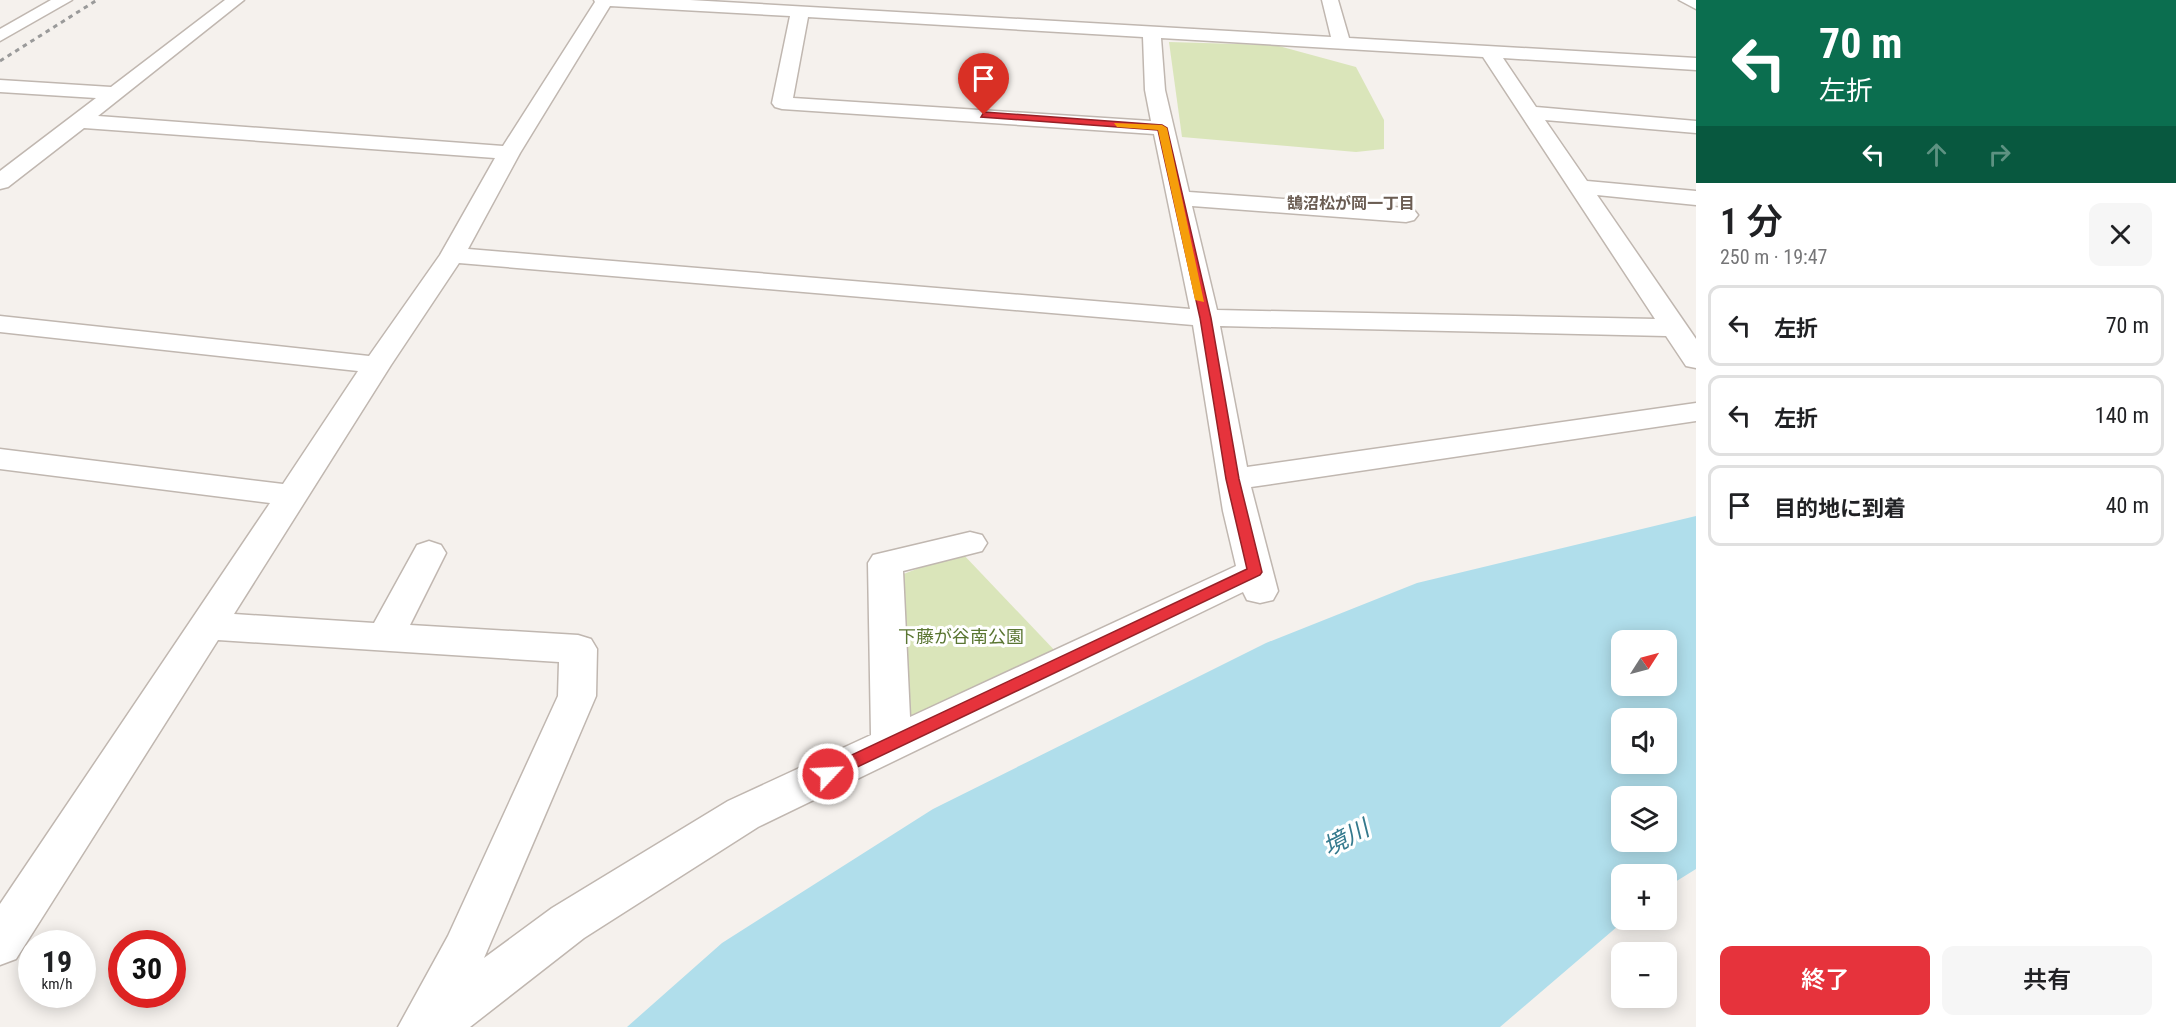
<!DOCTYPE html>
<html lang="ja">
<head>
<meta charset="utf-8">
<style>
	:root { --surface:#fff; --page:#f6f6f6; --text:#202124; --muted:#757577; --line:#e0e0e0; --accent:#e6333c }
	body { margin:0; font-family:"Roboto Condensed","Noto Sans JP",sans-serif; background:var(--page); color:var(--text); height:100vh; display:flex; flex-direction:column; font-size:22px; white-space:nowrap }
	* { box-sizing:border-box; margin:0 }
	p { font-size:20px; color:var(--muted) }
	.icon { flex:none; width:33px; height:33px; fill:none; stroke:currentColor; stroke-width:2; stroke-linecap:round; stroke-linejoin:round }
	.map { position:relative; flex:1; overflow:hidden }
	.details { display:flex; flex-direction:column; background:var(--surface); width:480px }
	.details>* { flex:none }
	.top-card { background:#0b6e4f; color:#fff; overflow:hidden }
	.needle { width:39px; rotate:54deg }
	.buttons { position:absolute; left:1611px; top:630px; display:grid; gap:12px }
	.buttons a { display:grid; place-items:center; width:66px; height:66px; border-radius:12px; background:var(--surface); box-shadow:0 3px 15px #0003; font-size:30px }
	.speed { position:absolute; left:18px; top:930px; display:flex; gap:12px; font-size:30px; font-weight:700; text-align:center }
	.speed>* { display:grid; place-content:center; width:78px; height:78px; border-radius:50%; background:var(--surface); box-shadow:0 3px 15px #0003; line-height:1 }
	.speed small { font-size:15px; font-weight:400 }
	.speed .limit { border:9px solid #d22; background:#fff; color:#111 }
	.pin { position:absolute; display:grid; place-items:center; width:51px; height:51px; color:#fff; margin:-62px -26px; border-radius:50% 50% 50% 0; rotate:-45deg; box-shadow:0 0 6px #0007 }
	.pin .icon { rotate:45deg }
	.me { position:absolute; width:66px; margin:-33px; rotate:65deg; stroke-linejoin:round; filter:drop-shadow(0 0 4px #0008) }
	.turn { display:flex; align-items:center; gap:21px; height:126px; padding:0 24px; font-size:27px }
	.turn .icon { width:78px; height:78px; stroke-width:2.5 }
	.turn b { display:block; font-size:42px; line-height:51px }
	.lanes { display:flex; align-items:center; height:57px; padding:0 24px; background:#0003; justify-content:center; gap:30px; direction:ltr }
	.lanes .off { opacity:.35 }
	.round { display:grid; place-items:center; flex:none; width:63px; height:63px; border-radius:12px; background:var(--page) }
	.head { display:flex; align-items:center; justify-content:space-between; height:102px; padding:0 24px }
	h1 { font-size:36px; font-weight:600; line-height:45px }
	.primary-button { display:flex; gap:12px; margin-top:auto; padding:12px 24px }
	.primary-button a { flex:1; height:69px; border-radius:12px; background:var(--accent); color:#fff; font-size:24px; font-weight:600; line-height:69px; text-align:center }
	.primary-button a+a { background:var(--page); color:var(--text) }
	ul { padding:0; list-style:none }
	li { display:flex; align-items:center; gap:18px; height:81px; margin:0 12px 9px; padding:0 12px; border:3px solid var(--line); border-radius:12px }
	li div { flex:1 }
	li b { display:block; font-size:22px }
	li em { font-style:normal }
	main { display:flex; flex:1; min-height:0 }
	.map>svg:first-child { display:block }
	.green { fill:#dae5ba }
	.water { fill:#b0deeb; fill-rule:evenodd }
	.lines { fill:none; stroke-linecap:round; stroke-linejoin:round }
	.minor-casing { stroke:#c0b7b0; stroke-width:3 }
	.minor { fill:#fff; fill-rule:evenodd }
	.rail { stroke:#9a9a9a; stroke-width:3; stroke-dasharray:4.5 4.5; stroke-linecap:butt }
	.route { fill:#e6333c; stroke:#962127; stroke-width:1.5 }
	.slow { fill:#f59e0b }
	.labels { text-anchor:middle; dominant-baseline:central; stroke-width:6; stroke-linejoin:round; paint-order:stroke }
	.far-neighbourhood-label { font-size:16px; font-weight:bold; fill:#6b5d53; stroke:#fff }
	.park-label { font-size:18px; fill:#5a7632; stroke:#fff }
	.near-water-label { font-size:24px; font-style:italic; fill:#34798d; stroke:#fff }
</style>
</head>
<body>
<main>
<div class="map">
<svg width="1696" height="1027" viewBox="0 0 1696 1027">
	<rect width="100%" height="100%" fill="#f5f1ed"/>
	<!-- green -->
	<g class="green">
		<polygon points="1169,42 1275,45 1356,67 1384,120 1384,149 1356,152 1182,137"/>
		<polygon points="961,552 1058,654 908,725 901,575"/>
	</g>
	<!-- water -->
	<path class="water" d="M1696,516V869L1667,887L1666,874H1622V920H1625L1500,1027H627L722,943L933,809L1266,643L1417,583ZM1622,640H1666V686H1622ZM1622,718H1666V764H1622ZM1622,796H1666V842H1622Z"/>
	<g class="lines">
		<!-- minor casing -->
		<g class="minor-casing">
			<g id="minor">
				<polygon points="51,0 72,0 0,41 0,29"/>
				<path d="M225,0H244L98,116L503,146L595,2L594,0H690L1331,37L1322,0H1338L1349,38L1696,58V70L1503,58L1536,107L1696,121V133L1545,120L1587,181L1696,191V205L1597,195L1696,339V368L1686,366L1666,336L1220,326L1247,467L1696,403V421L1251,487L1278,591L1273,600L1260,603L1247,600L1243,592L758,827L584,938L470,1027H398L448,936L558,696L559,662L218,640L16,959L0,965V904L270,503L0,469V449L283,484L358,371L0,332V316L369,356L440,255L495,158L84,128L8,187L0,189V171L96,98L0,92V80L111,87ZM610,6L790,16L772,103L775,107L782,109L1154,134L1190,309L468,249L520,153ZM808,17L1143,37L1145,90L1151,121L793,98ZM1161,38L1483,57L1655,319L1217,310L1192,206L1406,222L1414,220L1418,215L1414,210L1406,208L1189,192L1165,90ZM459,263L1193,325L1223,511L1236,566L910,717L903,571L982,551L987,543L982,535L970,532L873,555L868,563L871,735L728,801L552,908L484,958L596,696L597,649L591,639L578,635L410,625L446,553L441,545L429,541L417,545L374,623L234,614L391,365Z"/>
				<polygon points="1679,0 1696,0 1696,9"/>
			</g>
		</g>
		<!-- minor -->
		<use href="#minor" class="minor"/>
		<!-- rail -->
		<polyline class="rail" points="0,61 97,0"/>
	</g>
	<!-- route -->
	<polygon class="route" points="984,112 1162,125 1167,128 1211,318 1239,479 1262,572 1260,575 828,781 822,779 819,774 822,769 1247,569 1226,479 1200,318 1158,130 981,117"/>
	<!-- slow -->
	<polygon class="slow" points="1114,123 1162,125 1167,128 1204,302 1195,300 1158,130 1117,127"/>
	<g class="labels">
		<!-- far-neighbourhood labels -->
		<g class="far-neighbourhood-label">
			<text x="1351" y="203">鵠沼松が岡一丁目</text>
		</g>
		<!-- park labels -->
		<g class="park-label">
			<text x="961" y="636">下藤が谷南公園</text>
		</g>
		<!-- near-water labels -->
		<g class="near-water-label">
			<text transform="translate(1346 838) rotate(-28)">境川</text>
		</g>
	</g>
</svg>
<div class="buttons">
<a><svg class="needle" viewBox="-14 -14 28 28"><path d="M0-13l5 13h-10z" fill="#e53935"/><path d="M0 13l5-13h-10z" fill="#757577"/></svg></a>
<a><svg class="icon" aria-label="sound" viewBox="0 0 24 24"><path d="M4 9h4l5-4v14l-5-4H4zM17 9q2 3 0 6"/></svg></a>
<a><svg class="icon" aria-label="layers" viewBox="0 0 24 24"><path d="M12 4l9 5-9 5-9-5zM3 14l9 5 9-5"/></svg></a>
<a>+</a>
<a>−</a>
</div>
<div class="speed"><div>19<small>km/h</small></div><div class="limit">30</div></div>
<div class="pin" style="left:984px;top:115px;background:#d93025"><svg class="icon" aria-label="arrive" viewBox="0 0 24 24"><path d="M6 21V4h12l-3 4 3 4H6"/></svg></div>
<svg class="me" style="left:828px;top:774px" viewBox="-20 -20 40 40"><circle r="17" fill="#e6333c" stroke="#fff" stroke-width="3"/><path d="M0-11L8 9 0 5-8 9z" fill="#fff"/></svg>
</div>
<section class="details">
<div class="top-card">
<div class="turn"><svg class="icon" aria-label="left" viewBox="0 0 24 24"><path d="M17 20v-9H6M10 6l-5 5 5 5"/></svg><div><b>70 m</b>左折</div></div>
<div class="lanes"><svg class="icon" aria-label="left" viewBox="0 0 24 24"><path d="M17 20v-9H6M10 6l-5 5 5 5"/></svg><svg class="icon off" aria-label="ahead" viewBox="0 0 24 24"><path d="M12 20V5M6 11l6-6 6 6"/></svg><svg class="icon off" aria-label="right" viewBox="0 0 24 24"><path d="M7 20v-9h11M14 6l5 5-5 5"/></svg></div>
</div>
<div class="head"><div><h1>1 分</h1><p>250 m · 19:47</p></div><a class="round"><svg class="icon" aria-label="close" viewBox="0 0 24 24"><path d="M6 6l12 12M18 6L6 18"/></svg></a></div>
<ul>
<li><svg class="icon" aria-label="left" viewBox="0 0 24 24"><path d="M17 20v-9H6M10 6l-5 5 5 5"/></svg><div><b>左折</b></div><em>70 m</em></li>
<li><svg class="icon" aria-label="left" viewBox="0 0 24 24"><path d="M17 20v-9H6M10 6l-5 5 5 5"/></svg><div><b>左折</b></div><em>140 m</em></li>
<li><svg class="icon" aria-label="arrive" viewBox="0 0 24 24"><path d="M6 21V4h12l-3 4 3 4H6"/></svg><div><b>目的地に到着</b></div><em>40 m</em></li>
</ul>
<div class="primary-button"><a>終了</a><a>共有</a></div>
</section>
</main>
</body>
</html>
